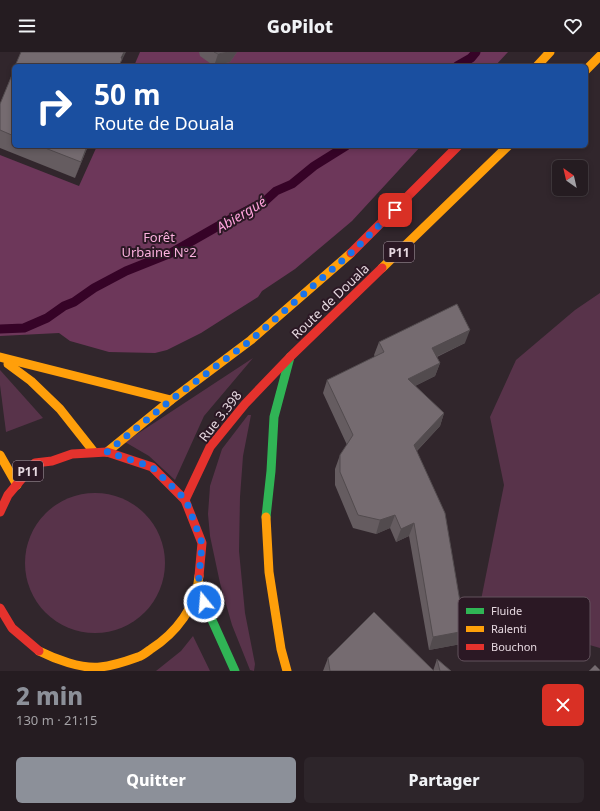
<!DOCTYPE html>
<html lang="fr">
<head>
<meta charset="utf-8">
<style>
	:root { --surface:#251c21; --page:#2d252a; --text:#f1f3f6; --muted:#a3a1a5; --line:#423a3f; --accent:#8c9099 }
	body { margin:0; font-family:"Noto Sans",sans-serif; background:var(--page); color:var(--text); height:100vh; display:flex; flex-direction:column; font-size:15px; white-space:nowrap }
	* { box-sizing:border-box; margin:0 }
	p { font-size:13px; color:var(--muted) }
	.icon { flex:none; width:22px; height:22px; fill:none; stroke:currentColor; stroke-width:2; stroke-linecap:round; stroke-linejoin:round }
	.map { position:relative; height:619px; overflow:hidden }
	.details { display:flex; flex-direction:column; background:var(--surface); flex:1 }
	.details>* { flex:none }
	.hud { position:absolute; left:12px; top:12px; width:576px; height:84px; border-radius:6px; box-shadow:0 2px 6px #0003,0 0 0 1px var(--line); background:#1a4fa0; color:#fff; overflow:hidden }
	.needle { width:26px; rotate:326deg }
	.controls { position:absolute; left:552px; top:108px; display:grid; gap:8px }
	.controls a { display:grid; place-items:center; width:36px; height:36px; border-radius:6px; background:var(--surface); box-shadow:0 2px 6px #0003,0 0 0 1px var(--line); font-size:20px }
	.pin { position:absolute; display:grid; place-items:center; width:34px; height:34px; color:#fff; margin:-17px; border-radius:8px; box-shadow:0 2px 6px #0006 }
	.me { position:absolute; width:44px; margin:-22px; rotate:343deg; stroke-linejoin:round; filter:drop-shadow(0 0 3px #0008) }
	.turn { display:flex; align-items:center; gap:14px; height:84px; padding:0 16px; font-size:18px }
	.turn .icon { width:52px; height:52px; stroke-width:2.5 }
	.turn b { display:block; font-size:28px; line-height:34px }
	.round { display:grid; place-items:center; flex:none; width:42px; height:42px; border-radius:6px; background:var(--page) }
	.headline { display:flex; align-items:center; justify-content:space-between; height:68px; padding:0 16px }
	h1 { font-size:24px; font-weight:800; line-height:30px; color:var(--accent) }
	.primary-button { display:flex; gap:8px; margin-top:auto; padding:8px 16px }
	.primary-button a { flex:1; height:46px; border-radius:6px; background:var(--accent); color:#fff; font-size:16px; font-weight:800; line-height:46px; text-align:center }
	.primary-button a+a { background:var(--page); color:var(--text) }
	header { display:flex; justify-content:space-between; align-items:center; height:52px; padding:0 16px; background:var(--surface); font-size:18px; font-weight:800 }
	.map>svg:first-child { display:block }
	.green { fill:#58334a }
	.forest { fill:#6d375a }
	.lines { fill:none; stroke-linecap:round; stroke-linejoin:round }
	.stream { stroke:#360327; stroke-width:9 }
	.fast { stroke:#30b455; stroke-width:9 }
	.slow { stroke:#ff9f0a; stroke-width:9 }
	.jam { stroke:#e5322d; stroke-width:9 }
	.wall { fill:#655c60 }
	.shaded-wall { fill:#524b4e }
	.building { fill:#756b70; stroke:#524b4e }
	.route { stroke:#1a73e8; stroke-width:7; stroke-dasharray:0 12.6 }
	.labels { text-anchor:middle; dominant-baseline:central; stroke-width:4; stroke-linejoin:round; paint-order:stroke }
	.shield { fill:#2b1824; stroke:#ae9ea8; stroke-width:1 }
	.shield-label { font-size:12px; font-weight:bold; fill:#e6d8e0 }
	.park-label { font-size:13px; fill:#fbb1de; stroke:#2b1824 }
	.street-label { font-size:13px; fill:#e6d8e0; stroke:#2b1824 }
	.water-label { font-size:14px; font-style:italic; fill:#fea2db; stroke:#2b1824 }
	.key { fill:#2b1824; stroke:#63525c; stroke-width:1 }
	.key-label { font-size:11px; fill:#e6d8e0 }
</style>
</head>
<body>
<header><svg class="icon" aria-label="menu" viewBox="0 0 24 24"><path d="M4 6h16M4 12h16M4 18h16"/></svg>GoPilot<svg class="icon" aria-label="heart" viewBox="0 0 24 24"><path d="M12 20l-8-8c-3-5 5-10 8-4 3-6 11-1 8 4z"/></svg></header>
<div class="map">
<svg width="600" height="619" viewBox="0 0 600 619">
	<rect width="100%" height="100%" fill="#31262c"/>
	<!-- green -->
	<g class="green">
		<polygon points="600,241 600,596 502,568 481,548 504,433 490,365 516,308 575,258"/>
		<polygon points="253,306 204,364 175,428 149,404 125,390"/>
		<polygon points="0,318 43,366 6,380 0,333"/>
		<polygon points="248,363 251,363 243,404 240,445 239,499 245,561 255,612 254,619 250,618 232,573 220,531 210,484 208,462 210,434 222,397"/>
		<circle cx="95" cy="511" r="70"/>
		<polygon points="193,584 210,619 156,619 181,599"/>
	</g>
	<!-- forest -->
	<g class="forest">
		<polygon points="140,0 508,0 495,14 134,14"/>
		<polygon points="97,94 421,94 352,169 295,217 262,239 258,245 223,267 201,281 167,298 155,301 109,300 70,289 59,281 0,284 0,103 79,134"/>
	</g>
	<g class="lines">
		<!-- stream -->
		<g class="stream">
			<polyline points="457,14 471,6 476,0"/>
			<polyline points="0,277 24,276 47,266 64,254 74,250 94,236 126,219 171,201 227,169 264,150 276,139 292,132 314,114 346,94"/>
		</g>
		<!-- fast -->
		<g class="fast">
			<polyline points="266,465 271,419 274,365 290,305"/>
			<polyline points="198,537 235,619"/>
		</g>
		<!-- slow -->
		<g class="slow">
			<polyline points="537,14 550,0"/>
			<polyline points="586,18 600,4"/>
			<polyline points="382,216 508,94"/>
			<polyline points="0,305 171,348"/>
			<polyline points="8,312 31,329 60,357 94,400"/>
			<polyline points="107,400 171,348 251,288 351,201"/>
			<polyline points="0,403 17,433"/>
			<polyline points="266,465 269,520 281,597 287,619"/>
			<path d="M39,599C55,607 81,617 100,615C111,614 127,609 138,605C142,604 147,600 151,597C176,581 197,554 199,524"/>
		</g>
		<!-- jam -->
		<g class="jam">
			<polyline points="351,201 458,94"/>
			<polyline points="185,448 210,395 245,352 290,305 382,216"/>
			<polyline points="0,460 8,443 35,411 52,409 72,402 107,400 152,415 185,448 202,491 199,524"/>
			<polyline points="0,556 12,576 39,599"/>
		</g>
	</g>
	<!-- wall -->
	<g class="wall">
		<polygon points="199,0 237,0 230,10 214,14 200,4"/>
		<polygon points="14,18 14,94 88,94 75,126 0,96 0,52"/>
		<polygon points="379,290 465,291 437,305 440,311 435,324 415,334 444,361 440,374 417,399 461,592 429,598 409,484 396,490 390,476 376,482 353,476 335,433 335,417 340,403 347,393 323,341 327,328 375,305 374,303"/>
		<polygon points="328,606 433,619 437,607 451,619 323,619"/>
	</g>
	<!-- shaded-wall -->
	<g class="shaded-wall">
		<polygon points="124,0 126,0 119,14"/>
		<polygon points="229,0 237,0 230,10 214,14 218,2"/>
		<polygon points="87,94 88,94 75,126"/>
		<polygon points="470,278 465,291 427,309 432,296"/>
		<polygon points="440,311 435,324 403,340 408,327"/>
		<polygon points="444,361 440,374 409,407 414,393"/>
		<polygon points="395,463 390,476 376,482 380,468"/>
		<polygon points="414,471 409,484 396,490 401,477"/>
		<polygon points="465,579 461,592 429,598 433,585"/>
	</g>
	<!-- building -->
	<g class="building">
		<polygon points="21,0 124,0 121,6 122,7 119,14 15,14"/>
		<polygon points="214,0 229,0 218,2"/>
		<polygon points="14,18 14,84 0,78 0,52"/>
		<polygon points="40,94 87,94 81,110"/>
		<polygon points="457,252 470,278 432,296 440,311 408,327 444,361 414,393 445,461 465,579 433,585 414,471 401,477 395,463 380,468 358,463 340,420 340,403 353,383 327,328 384,300 379,290"/>
		<polygon points="374,560 434,619 330,619 328,606"/>
		<polygon points="437,607 451,619 440,619"/>
		<polygon points="595,613 600,618 600,619 589,619"/>
	</g>
	<g class="lines">
		<!-- route -->
		<polyline class="route" points="204,550 198,537 202,491 186,448 152,415 107,400 171,348 251,288 352,200 395,158"/>
	</g>
	<g class="labels">
		<!-- shield labels -->
		<g class="shield">
			<rect x="384" y="190" width="30" height="20" rx="3"/>
			<rect x="13" y="409" width="30" height="20" rx="3"/>
		</g>
		<g class="shield-label">
			<text x="399" y="200">P11</text>
			<text x="28" y="419">P11</text>
		</g>
		<!-- park labels -->
		<g class="park-label">
			<text x="159" y="185">Forêt<tspan x="159" dy="15">Urbaine N°2</tspan></text>
		</g>
		<!-- street labels -->
		<g class="street-label">
			<text transform="translate(330 249) rotate(-44)">Route de Douala</text>
			<text transform="translate(220 364) rotate(-52)">Rue 3.398</text>
		</g>
		<!-- water labels -->
		<g class="water-label">
			<text transform="translate(241 162) rotate(-31)">Abiergué</text>
		</g>
	</g>
	<!-- legend -->
	<rect x="458" y="545" width="132" height="64" rx="6" class="key"/>
	<rect x="466" y="556" width="18" height="6" fill="#30b455"/>
	<rect x="466" y="574" width="18" height="6" fill="#ff9f0a"/>
	<rect x="466" y="592" width="18" height="6" fill="#e5322d"/>
	<g class="key-label">
		<text x="491" y="563">Fluide</text>
		<text x="491" y="581">Ralenti</text>
		<text x="491" y="599">Bouchon</text>
	</g>
</svg>
<div class="controls">
<a><svg class="needle" viewBox="-14 -14 28 28"><path d="M0-13l5 13h-10z" fill="#e53935"/><path d="M0 13l5-13h-10z" fill="#a3a1a5"/></svg></a>
</div>
<div class="pin" style="left:395px;top:158px;background:#d93025"><svg class="icon" aria-label="arrive" viewBox="0 0 24 24"><path d="M6 21V4h12l-3 4 3 4H6"/></svg></div>
<svg class="me" style="left:204px;top:550px" viewBox="-20 -20 40 40"><circle r="17" fill="#1a73e8" stroke="#fff" stroke-width="3"/><path d="M0-11L8 9 0 5-8 9z" fill="#fff"/></svg>
<div class="hud">
<div class="turn"><svg class="icon" aria-label="right" viewBox="0 0 24 24"><path d="M7 20v-9h11M14 6l5 5-5 5"/></svg><div><b>50 m</b>Route de Douala</div></div>
</div>
</div>
<section class="details">
<div class="headline"><div><h1>2 min</h1><p>130 m · 21:15</p></div><a class="round" style="background:#d93025;color:#fff"><svg class="icon" aria-label="close" viewBox="0 0 24 24"><path d="M6 6l12 12M18 6L6 18"/></svg></a></div>
<div class="primary-button"><a>Quitter</a><a>Partager</a></div>
</section>
</body>
</html>
